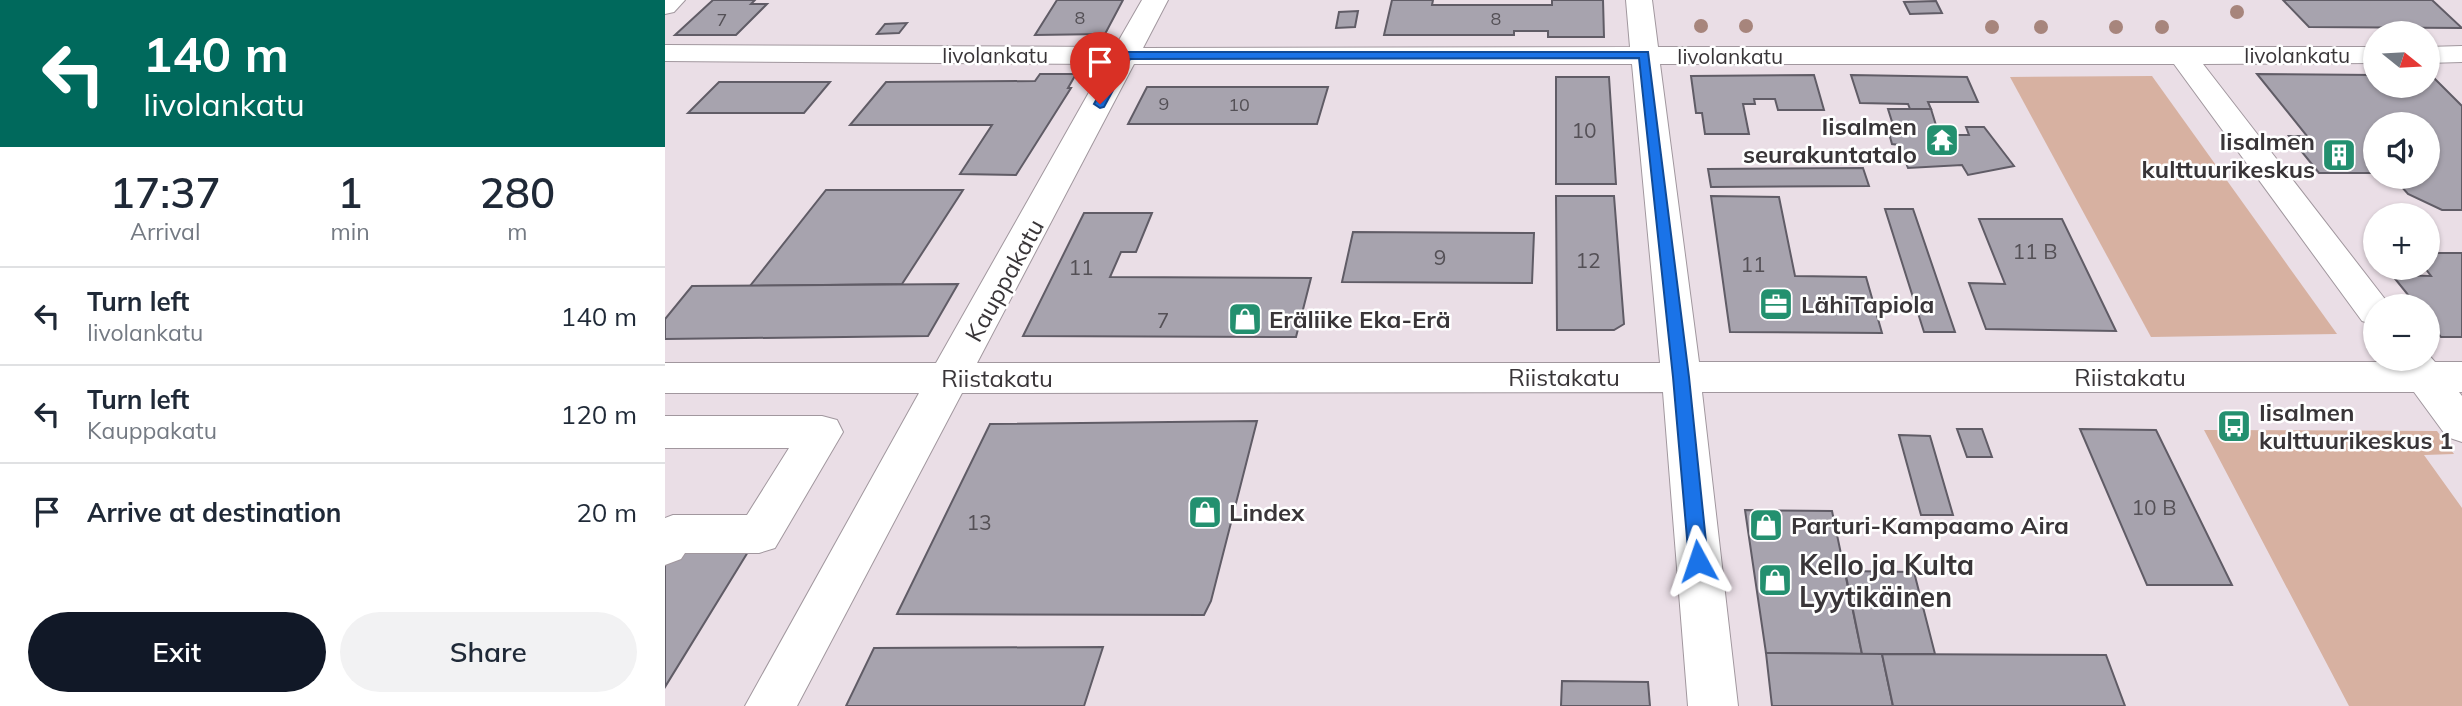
<!DOCTYPE html>
<html lang="en">
<head>
<meta charset="utf-8">
<style>
	:root { --surface:#fff; --page:#f2f2f3; --text:#1f2937; --muted:#747a83; --line:#e0e1e3; --accent:#111827 }
	body { margin:0; font-family:Mulish,sans-serif; background:var(--page); color:var(--text); height:100vh; display:flex; flex-direction:column; font-size:26px; white-space:nowrap }
	* { box-sizing:border-box; margin:0 }
	p { font-size:23px; color:var(--muted) }
	.icon { flex:none; width:38px; height:38px; fill:none; stroke:currentColor; stroke-width:2; stroke-linecap:round; stroke-linejoin:round }
	.map { position:relative; flex:1; overflow:hidden }
	.sheet { display:flex; flex-direction:column; background:var(--surface); width:665px }
	.sheet>* { flex:none }
	.top-card { background:#00695c; color:#fff; overflow:hidden }
	.needle { width:46px; rotate:108deg }
	.tools { position:absolute; left:1698px; top:21px; display:grid; gap:14px }
	.tools a { display:grid; place-items:center; width:77px; height:77px; border-radius:50%; background:var(--surface); box-shadow:0 2px 5px #0004; font-size:35px }
	.pin { position:absolute; display:grid; place-items:center; width:60px; height:60px; color:#fff; margin:-72px -30px; border-radius:50% 50% 50% 0; rotate:-45deg; box-shadow:0 0 7px #0007 }
	.pin .icon { rotate:45deg }
	.me { position:absolute; width:77px; margin:-38px; rotate:355deg; stroke-linejoin:round; filter:drop-shadow(0 0 5px #0008) }
	.turn { display:flex; align-items:center; gap:24px; height:147px; padding:0 28px; font-size:32px }
	.turn .icon { width:91px; height:91px; stroke-width:2.5 }
	.turn b { display:block; font-size:49px; line-height:60px }
	.eta { display:flex; justify-content:space-evenly; align-items:center; height:119px; text-align:center }
	.eta b { font-size:42px; font-weight:600; line-height:49px }
	.primary-button { display:flex; gap:14px; margin-top:auto; padding:14px 28px }
	.primary-button a { flex:1; height:80px; border-radius:42px; background:var(--accent); color:#fff; font-size:28px; font-weight:600; line-height:80px; text-align:center }
	.primary-button a+a { background:var(--page); color:var(--text) }
	ul { padding:0; list-style:none }
	li { display:flex; align-items:center; gap:21px; height:98px; padding:0 28px; border-top:2px solid var(--line) }
	li div { flex:1 }
	li b { display:block; font-size:26px }
	li em { font-style:normal }
	main { display:flex; flex:1; min-height:0 }
	.map>svg:first-child { display:block }
	.green { fill:#d7b1a1 }
	.building { fill:#a7a3ae; stroke:#605c66; stroke-width:2 }
	.lines { fill:none; stroke-linecap:round; stroke-linejoin:round }
	.street-casing { stroke:#a1979e; stroke-width:2 }
	.street { fill:#fff; fill-rule:evenodd }
	.tree { fill:#a7857c }
	.route { fill:#1a73e8; stroke:#114b97; stroke-width:2 }
	.labels { text-anchor:middle; dominant-baseline:central; stroke-width:5; stroke-linejoin:round; paint-order:stroke }
	.far-number-label { font-size:18px; fill:#545056 }
	.far-street-label { font-size:21px; fill:#393538; stroke:#fff }
	.number-label { font-size:21px; fill:#545056 }
	.poi-label { font-size:24px; font-weight:bold; fill:#393538; stroke:#fff; text-anchor:start }
	.street-label { font-size:24px; fill:#393538; stroke:#fff }
	.near-poi-label { font-size:28px; font-weight:bold; fill:#393538; stroke:#fff; text-anchor:start }
</style>
</head>
<body>
<main>
<section class="sheet">
<div class="top-card">
<div class="turn"><svg class="icon" aria-label="left" viewBox="0 0 24 24"><path d="M17 20v-9H6M10 6l-5 5 5 5"/></svg><div><b>140 m</b>Iivolankatu</div></div>
</div>
<div class="eta">
<div><b>17:37</b><p>Arrival</p></div>
<div><b>1</b><p>min</p></div>
<div><b>280</b><p>m</p></div>
</div>
<ul>
<li><svg class="icon" aria-label="left" viewBox="0 0 24 24"><path d="M17 20v-9H6M10 6l-5 5 5 5"/></svg><div><b>Turn left</b><p>Iivolankatu</p></div><em>140 m</em></li>
<li><svg class="icon" aria-label="left" viewBox="0 0 24 24"><path d="M17 20v-9H6M10 6l-5 5 5 5"/></svg><div><b>Turn left</b><p>Kauppakatu</p></div><em>120 m</em></li>
<li><svg class="icon" aria-label="arrive" viewBox="0 0 24 24"><path d="M6 21V4h12l-3 4 3 4H6"/></svg><div><b>Arrive at destination</b></div><em>20 m</em></li>
</ul>
<div class="primary-button"><a>Exit</a><a>Share</a></div>
</section>
<div class="map">
<svg width="1797" height="706" viewBox="0 0 1797 706">
	<rect width="100%" height="100%" fill="#eadee6"/>
	<!-- green -->
	<g class="green">
		<polygon points="1486,76 1487,76 1672,334 1486,337 1345,77"/>
		<polygon points="1539,430 1772,431 1789,454 1759,455 1797,508 1797,706 1684,706"/>
	</g>
	<!-- building -->
	<g class="building">
		<polygon points="48,0 90,0 86,4 102,4 71,35 10,35"/>
		<polygon points="392,0 458,0 440,34 370,35"/>
		<polygon points="727,0 768,0 767,5 887,5 887,0 938,0 939,37 883,37 883,31 849,31 849,35 719,35"/>
		<polygon points="1618,0 1767,0 1797,28 1644,27"/>
		<polygon points="1271,1 1277,13 1245,14 1239,2"/>
		<polygon points="693,11 690,27 671,28 674,12"/>
		<polygon points="242,23 234,33 212,34 220,24"/>
		<polygon points="375,74 411,74 403,88 406,88 351,175 295,174 327,125 185,125 221,82 370,81"/>
		<polygon points="1592,74 1710,75 1710,86 1762,86 1762,75 1766,75 1797,106 1797,210 1777,210 1743,194 1728,177 1762,177 1762,124 1710,124 1710,173 1654,173 1624,136 1642,136"/>
		<polygon points="1149,75 1159,110 1113,110 1110,99 1089,99 1090,104 1078,104 1084,134 1040,134 1037,113 1031,113 1026,76"/>
		<polygon points="1186,75 1302,77 1313,102 1263,102 1266,109 1245,109 1243,104 1195,103"/>
		<polygon points="891,77 944,77 951,184 891,184"/>
		<polygon points="54,82 165,82 139,113 23,113"/>
		<polygon points="482,87 663,87 652,124 463,124"/>
		<polygon points="1223,109 1266,109 1274,135 1304,135 1301,127 1319,127 1349,166 1303,175 1297,165 1243,168 1234,145 1227,144 1222,126 1228,125"/>
		<polygon points="1198,168 1204,186 1046,187 1043,169"/>
		<polygon points="161,190 298,190 237,284 85,286"/>
		<polygon points="891,196 949,196 959,324 949,330 892,330"/>
		<polygon points="1046,196 1114,197 1130,276 1201,277 1217,333 1065,332"/>
		<polygon points="1220,209 1248,209 1290,332 1259,332"/>
		<polygon points="419,213 487,213 471,252 456,252 445,277 646,278 631,337 358,336"/>
		<polygon points="1314,219 1397,219 1451,331 1321,329 1304,283 1340,284"/>
		<polygon points="688,232 869,233 867,283 677,282"/>
		<polygon points="1762,253 1797,253 1797,337 1776,337 1762,319 1762,306 1752,306 1727,275 1766,276 1760,268 1762,268"/>
		<polygon points="293,284 263,336 0,339 0,319 27,286"/>
		<polygon points="592,421 546,601 539,615 232,614 325,424"/>
		<polygon points="1292,429 1317,429 1327,457 1302,457"/>
		<polygon points="1415,429 1491,430 1567,585 1482,585"/>
		<polygon points="1234,435 1265,436 1288,515 1256,515"/>
		<polygon points="1080,510 1167,511 1197,654 1101,653"/>
		<polygon points="94,534 0,687 0,545"/>
		<polygon points="1180,571 1249,572 1270,654 1197,654"/>
		<polygon points="438,647 419,706 181,706 209,648"/>
		<polygon points="1101,653 1217,654 1228,706 1107,706"/>
		<polygon points="1217,654 1441,655 1460,706 1228,706"/>
		<polygon points="897,681 983,682 985,706 896,706"/>
	</g>
	<g class="lines">
		<!-- street casing -->
		<g class="street-casing">
			<g id="street">
				<polygon points="0,0 20,0 9,12 0,14"/>
				<path d="M477,0H503L478,48L965,47L961,0H987L993,47H1710V63L1538,64L1723,303L1725,306H1710V325L1697,321L1509,64H995L1034,362H1728L1729,359H1762V353L1770,362H1797V392H1794L1797,396V442L1782,437L1749,392H1037L1073,706H1023L998,392L297,393L132,706H80L254,393H0V363H271L440,64L0,61V45L450,47ZM469,64H967L995,363H312Z"/>
				<polygon points="1797,46 1797,62 1762,63 1762,47"/>
				<polygon points="0,416 157,416 172,420 178,432 110,548 94,553 20,553 16,559 0,565 0,518 8,515 82,515 124,448 0,448"/>
			</g>
		</g>
		<!-- street -->
		<use href="#street" class="street"/>
	</g>
	<!-- trees -->
	<g class="tree">
		<circle cx="1572" cy="12" r="7"/>
		<circle cx="1036" cy="26" r="7"/>
		<circle cx="1081" cy="26" r="7"/>
		<circle cx="1327" cy="27" r="7"/>
		<circle cx="1376" cy="27" r="7"/>
		<circle cx="1451" cy="27" r="7"/>
		<circle cx="1497" cy="27" r="7"/>
	</g>
	<!-- route -->
	<polygon class="route" points="983,52 1024,377 1043,561 1040,566 1033,569 1027,566 1024,561 1008,377 974,58 465,59 439,107 435,108 429,104 456,56 461,52"/>
	<!-- icons -->
	<defs>
		<g id="temple-square" transform="scale(1.75)"><rect x="-9" y="-9" width="18" height="18" rx="4" fill="#23906f" stroke="#fff"/><path d="M0-6L5-2H3V0L6.5 2.5H4V6H1.5V3h-3V6H-4V2.5H-6.5L-3 0V-2H-5Z" fill="#fff"/></g>
		<g id="building-square" transform="scale(1.75)"><rect x="-9" y="-9" width="18" height="18" rx="4" fill="#23906f" stroke="#fff"/><path d="M-4-6H4V6H1V3H-1V6H-4ZM-2.5-4.3h1.7v1.8h-1.7ZM.8-4.3h1.7v1.8H.8ZM-2.5-1h1.7V.8h-1.7ZM.8-1h1.7V.8H.8Z" fill="#fff"/></g>
		<g id="office-square" transform="scale(1.75)"><rect x="-9" y="-9" width="18" height="18" rx="4" fill="#23906f" stroke="#fff"/><path d="M-6-3h4V-5.5h4V-3h4V5H-6ZM-1-4.5V-3h2v-1.5ZM-6 0V1H6V0Z" fill="#fff"/></g>
		<g id="shop-square" transform="scale(1.75)"><rect x="-9" y="-9" width="18" height="18" rx="4" fill="#23906f" stroke="#fff"/><path d="M-5-2.5h2.3a2.7 3.5 0 0 1 5.4 0H5L5.5 6h-11ZM-1.5-2.5h3a1.5 2.3 0 0 0-3 0Z" fill="#fff"/></g>
		<g id="bus-square" transform="scale(1.75)"><rect x="-9" y="-9" width="18" height="18" rx="4" fill="#23906f" stroke="#fff"/><path d="M-5-6H5V4H4V6H2V4H-2V6H-4V4H-5ZM-3.5-4V0h7V-4ZM-3.5 1.2v1.5H-2V1.2ZM2 1.2v1.5H3.5V1.2Z" fill="#fff"/></g>
	</defs>
	<g fill-rule="evenodd">
		<use href="#temple-square" x="1277" y="140"/>
		<use href="#building-square" x="1674" y="155"/>
		<use href="#office-square" x="1111" y="304"/>
		<use href="#shop-square" x="580" y="319"/>
		<use href="#bus-square" x="1569" y="426"/>
		<use href="#shop-square" x="540" y="512"/>
		<use href="#shop-square" x="1101" y="525"/>
		<use href="#shop-square" x="1110" y="580"/>
	</g>
	<g class="labels">
		<!-- far-number labels -->
		<g class="far-number-label">
			<text x="415" y="17">8</text>
			<text x="831" y="18">8</text>
			<text x="57" y="19">7</text>
			<text x="499" y="103">9</text>
			<text x="574" y="104">10</text>
		</g>
		<!-- far-street labels -->
		<g class="far-street-label">
			<text x="330" y="55">Iivolankatu</text>
			<text x="1632" y="55">Iivolankatu</text>
			<text x="1065" y="56">Iivolankatu</text>
		</g>
		<!-- number labels -->
		<g class="number-label">
			<text x="919" y="130">10</text>
			<text x="1370" y="251">11 B</text>
			<text x="775" y="257">9</text>
			<text x="923" y="260">12</text>
			<text x="1088" y="264">11</text>
			<text x="416" y="267">11</text>
			<text x="498" y="320">7</text>
			<text x="1489" y="507">10 B</text>
			<text x="314" y="522">13</text>
		</g>
		<!-- poi labels -->
		<g class="poi-label">
			<text x="1252" y="126" text-anchor="end">Iisalmen<tspan x="1252" dy="28">seurakuntatalo</tspan></text>
			<text x="1650" y="141" text-anchor="end">Iisalmen<tspan x="1650" dy="28">kulttuurikeskus</tspan></text>
			<text x="1136" y="304">LähiTapiola</text>
			<text x="604" y="319">Eräliike Eka-Erä</text>
			<text x="1594" y="412">Iisalmen<tspan x="1594" dy="28">kulttuurikeskus 1</tspan></text>
			<text x="564" y="512">Lindex</text>
			<text x="1126" y="525">Parturi-Kampaamo Aira</text>
		</g>
		<!-- street labels -->
		<g class="street-label">
			<text transform="translate(339 280) rotate(-61)">Kauppakatu</text>
			<text x="899" y="377">Riistakatu</text>
			<text x="1465" y="377">Riistakatu</text>
			<text x="332" y="378">Riistakatu</text>
		</g>
		<!-- near-poi labels -->
		<g class="near-poi-label">
			<text x="1134" y="564">Kello ja Kulta<tspan x="1134" dy="32">Lyytikäinen</tspan></text>
		</g>
	</g>
</svg>
<div class="tools">
<a><svg class="needle" viewBox="-14 -14 28 28"><path d="M0-13l5 13h-10z" fill="#e53935"/><path d="M0 13l5-13h-10z" fill="#747a83"/></svg></a>
<a><svg class="icon" aria-label="sound" viewBox="0 0 24 24"><path d="M4 9h4l5-4v14l-5-4H4zM17 9q2 3 0 6"/></svg></a>
<a>+</a>
<a>−</a>
</div>
<div class="pin" style="left:435px;top:104px;background:#d93025"><svg class="icon" aria-label="arrive" viewBox="0 0 24 24"><path d="M6 21V4h12l-3 4 3 4H6"/></svg></div>
<svg class="me" style="left:1033px;top:561px" viewBox="-20 -20 40 40"><path d="M0-17L14 15 0 8-14 15z" fill="#1a73e8" stroke="#fff" stroke-width="4"/></svg>
</div>
</main>
</body>
</html>
